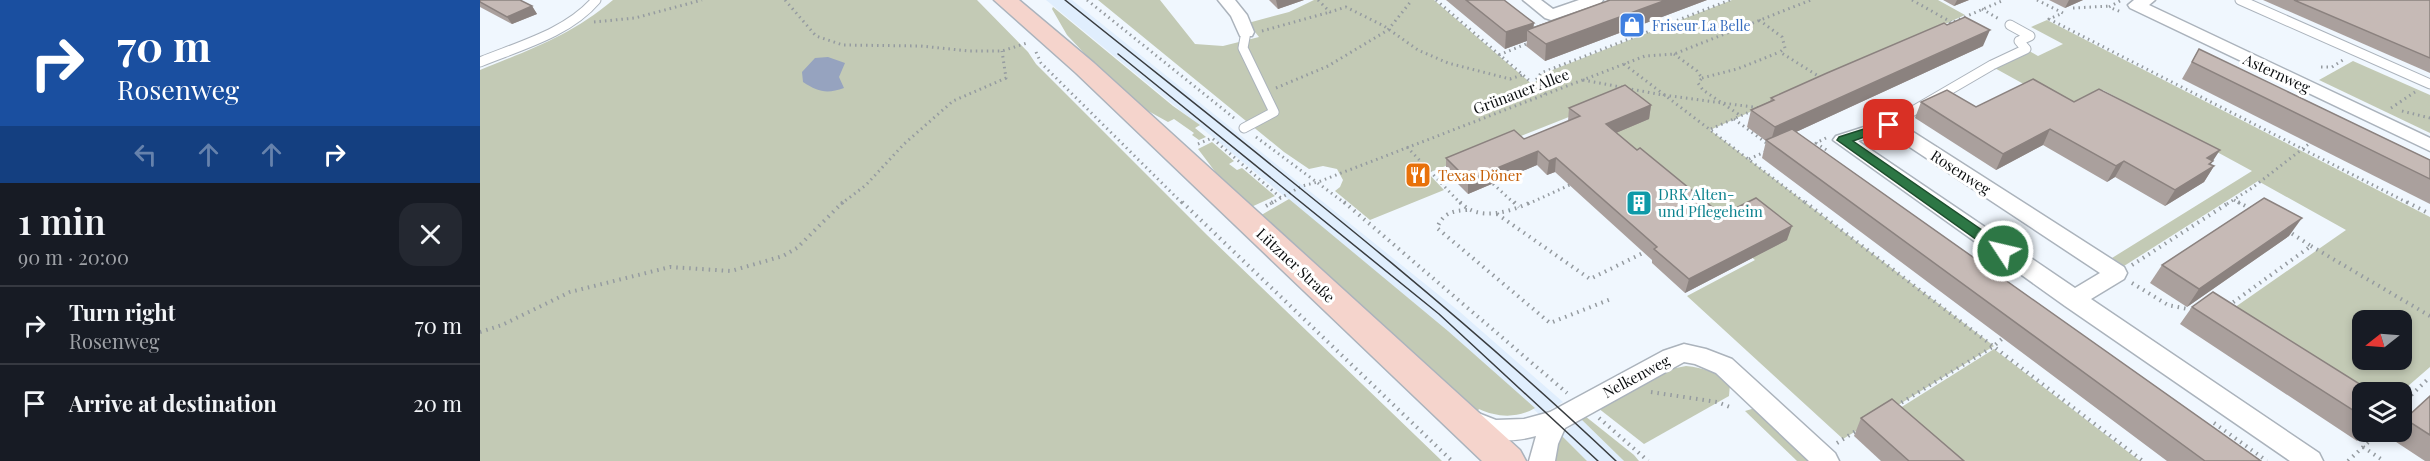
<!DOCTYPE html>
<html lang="en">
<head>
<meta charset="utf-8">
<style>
	:root { --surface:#171b24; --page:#242831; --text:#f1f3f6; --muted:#9ea1a6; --line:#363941 }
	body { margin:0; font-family:"Playfair Display",serif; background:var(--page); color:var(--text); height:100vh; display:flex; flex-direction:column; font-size:22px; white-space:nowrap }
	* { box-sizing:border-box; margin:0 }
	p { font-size:20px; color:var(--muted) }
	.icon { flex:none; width:33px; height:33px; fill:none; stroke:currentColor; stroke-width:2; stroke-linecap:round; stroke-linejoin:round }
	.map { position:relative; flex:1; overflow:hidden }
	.details { display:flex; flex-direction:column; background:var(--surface); width:480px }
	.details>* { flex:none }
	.guide { background:#1a4fa0; color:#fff; overflow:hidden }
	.needle { width:39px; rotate:253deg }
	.fabs { position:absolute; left:1872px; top:310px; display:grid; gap:12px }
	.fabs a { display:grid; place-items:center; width:60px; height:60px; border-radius:12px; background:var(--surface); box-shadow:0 3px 9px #0003; font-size:30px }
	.pin { position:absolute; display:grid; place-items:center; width:51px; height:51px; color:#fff; margin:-26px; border-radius:12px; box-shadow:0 3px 9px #0006 }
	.me { position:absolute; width:66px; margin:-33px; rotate:305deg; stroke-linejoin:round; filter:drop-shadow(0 0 4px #0008) }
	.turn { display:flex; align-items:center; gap:21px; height:126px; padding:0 18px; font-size:27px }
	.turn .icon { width:78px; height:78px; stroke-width:2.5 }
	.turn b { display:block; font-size:42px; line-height:51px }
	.lanes { display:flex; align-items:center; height:57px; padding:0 18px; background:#0003; justify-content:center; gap:30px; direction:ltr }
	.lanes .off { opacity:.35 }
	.round { display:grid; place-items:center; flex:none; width:63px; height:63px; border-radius:18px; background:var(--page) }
	.headline { display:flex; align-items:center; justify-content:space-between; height:102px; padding:0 18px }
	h1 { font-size:36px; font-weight:600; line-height:45px }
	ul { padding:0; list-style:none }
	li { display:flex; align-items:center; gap:18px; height:78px; padding:0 18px; border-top:2px solid var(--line) }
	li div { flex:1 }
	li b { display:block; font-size:22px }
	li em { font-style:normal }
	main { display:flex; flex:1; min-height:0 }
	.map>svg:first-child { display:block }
	.built { fill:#e0eefd }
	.green { fill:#c3cab5; fill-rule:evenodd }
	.water { fill:#96a3bf }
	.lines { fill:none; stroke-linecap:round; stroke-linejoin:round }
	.lane-casing { stroke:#abb3bc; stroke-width:11 }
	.street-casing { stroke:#abb3bc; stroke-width:3 }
	.secondary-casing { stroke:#abb3bc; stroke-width:3 }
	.path-far1 { stroke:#959ba0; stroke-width:3; stroke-dasharray:1.5 4; stroke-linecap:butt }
	.path { stroke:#959ba0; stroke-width:4; stroke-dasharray:1.5 5; stroke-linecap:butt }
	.lane { stroke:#fff; stroke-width:9 }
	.street { fill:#fff; fill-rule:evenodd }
	.secondary { fill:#f5d4cc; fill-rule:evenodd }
	.tram { stroke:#393d40; stroke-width:1.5 }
	.wall { fill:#aaa09d }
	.shaded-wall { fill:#8b827f }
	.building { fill:#c6bab6; stroke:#8b827f; stroke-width:1.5 }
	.route { fill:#2d7745; stroke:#1d4d2d; stroke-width:1.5 }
	.labels { text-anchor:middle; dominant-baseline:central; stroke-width:6; stroke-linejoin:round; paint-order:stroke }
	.far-shop-label { font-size:14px; fill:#366cbe; stroke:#fff; text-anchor:start }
	.street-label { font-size:15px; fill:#0a0d0f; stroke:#fff }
	.food-label { font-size:15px; fill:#c56008; stroke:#fff; text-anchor:start }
	.culture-label { font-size:15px; fill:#0d838f; stroke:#fff; text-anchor:start }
</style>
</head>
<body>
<main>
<section class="details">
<div class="guide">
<div class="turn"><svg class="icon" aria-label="right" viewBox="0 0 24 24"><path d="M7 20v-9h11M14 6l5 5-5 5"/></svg><div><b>70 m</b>Rosenweg</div></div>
<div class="lanes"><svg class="icon off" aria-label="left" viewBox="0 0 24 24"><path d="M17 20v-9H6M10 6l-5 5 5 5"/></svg><svg class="icon off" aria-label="ahead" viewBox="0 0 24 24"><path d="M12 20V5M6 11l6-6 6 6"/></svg><svg class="icon off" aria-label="ahead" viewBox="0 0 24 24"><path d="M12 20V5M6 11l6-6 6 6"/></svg><svg class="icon" aria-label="right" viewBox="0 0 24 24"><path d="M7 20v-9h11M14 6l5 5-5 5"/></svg></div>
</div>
<div class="headline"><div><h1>1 min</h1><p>90 m · 20:00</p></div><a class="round"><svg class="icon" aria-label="close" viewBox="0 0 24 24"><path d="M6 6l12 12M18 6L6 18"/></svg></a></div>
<ul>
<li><svg class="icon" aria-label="right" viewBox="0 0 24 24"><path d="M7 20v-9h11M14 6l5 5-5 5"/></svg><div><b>Turn right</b><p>Rosenweg</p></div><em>70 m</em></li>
<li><svg class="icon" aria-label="arrive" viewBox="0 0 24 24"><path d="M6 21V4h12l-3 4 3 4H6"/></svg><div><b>Arrive at destination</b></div><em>20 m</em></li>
</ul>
</section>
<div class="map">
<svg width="1950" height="461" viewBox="0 0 1950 461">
	<rect width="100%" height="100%" fill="#f0f7fe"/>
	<!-- built -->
	<g class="built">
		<polygon points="566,0 592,0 980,312 1083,402 1060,415 968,331"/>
		<polygon points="1101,419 1144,461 1107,461 1081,435"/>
	</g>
	<!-- green -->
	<g class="green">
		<path d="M133,0H497L548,52L556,64L727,235L962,461H0V70C51,49 90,36 133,0Z"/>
		<polygon points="618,0 680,0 715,44 743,46 779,37 768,23 809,12 834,0 954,0 1053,85 1062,74 1252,0 1458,0 1485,15 1230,130 1514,346 1363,439 1207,296 1275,260 1099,113 948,173 964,190 890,220 855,191 860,187 863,180 857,169 843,166 829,169 804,152"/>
		<polygon points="573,7 693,106 720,125 715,128 726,137 719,140 712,135 714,133 694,119 688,122 661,107 621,71 587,35 572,9"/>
		<path d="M1567,20L1950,217V367L1920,393H1882L1751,310L1866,230L1778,181L1644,266L1632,258L1772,171L1623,90L1587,108L1511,66L1546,49L1558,56L1583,44L1551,27ZM1882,321H1922V360H1882Z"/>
		<polygon points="1873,61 1950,95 1950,133 1839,80"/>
		<polygon points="732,142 754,161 749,164 757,170 762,168 795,196 769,208 746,186 718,149"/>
		<path d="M809,199L968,331L1055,408C1037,419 1016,417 999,409L997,412L778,217Z"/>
		<polygon points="1514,349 1660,461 1482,461 1420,408"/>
		<path d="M1206,366C1224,368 1237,372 1250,384L1249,396L1164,444L1118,408L1191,369Z"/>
		<polygon points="1275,408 1331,461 1317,461 1265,411"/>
		<polygon points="1105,416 1154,455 1159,461 1144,461 1101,419"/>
		<polygon points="1081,435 1107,461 1072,461"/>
	</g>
	<!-- water -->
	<path class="water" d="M348,57L365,63L359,77L364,88C347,94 338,92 323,82L322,72L335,58Z"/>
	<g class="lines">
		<!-- lane casing -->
		<g class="lane-casing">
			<g id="lane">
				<polyline points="1760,0 1950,84"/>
				<path d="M0,62C39,46 88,33 116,0"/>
				<polyline points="1409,125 1512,65 1546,49 1539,41 1550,36 1530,25"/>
				<polyline points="764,128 794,112 763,48 766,32"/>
			</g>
		</g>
		<!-- street casing -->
		<g class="street-casing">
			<g id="street">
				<polygon points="738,0 755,0 767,15 774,32 772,36 760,36 751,16"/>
				<polygon points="1043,0 1061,0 1073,9 1099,0 1123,0 1121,3 1071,20 1065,18"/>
				<polygon points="1654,0 1675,0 1669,5 1950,138 1950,151 1650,8 1648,5"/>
				<path d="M1409,119L1416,121L1644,267L1647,273L1644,279L1611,299L1839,453L1843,461H1810L1585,306L1353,140L1356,136ZM1407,132L1620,273L1595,288L1378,141Z"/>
				<path d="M1204,344L1226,349L1252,359L1355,453L1359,461H1329L1236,373L1215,364L1204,362L1085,428L1078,444L1075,461H1049L1056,436C1027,444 1011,440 984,428L980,421L984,414L993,411L1016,420L1044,419L1070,412L1183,351Z"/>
			</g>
		</g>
		<!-- secondary casing -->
		<g class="secondary-casing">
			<polygon id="secondary" points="514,0 539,0 614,63 1040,450 1046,461 1002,461 596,73"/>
		</g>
		<!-- path-far1 -->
		<g class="path-far1">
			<polyline points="305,0 336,36 363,45 441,46 489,51 522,51 547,43"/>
			<polyline points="607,0 754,118"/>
			<polyline points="838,0 850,12 866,7 904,26 938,50 968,63 1030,79 1042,75"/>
			<polyline points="956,0 1065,94"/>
			<polyline points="1432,0 1471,22"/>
			<polyline points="1557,0 1583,13 1569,19 1930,204"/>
			<polyline points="1640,1 1629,7 1641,12"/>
			<polyline points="1593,8 1631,6"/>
			<polyline points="1502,9 1519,19"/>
			<polyline points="1279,20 1302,37 1305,48 1300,52 1343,79"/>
			<polyline points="114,22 155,18 222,0"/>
			<polyline points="1464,26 1524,0"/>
			<polyline points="782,31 850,12"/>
			<polyline points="556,52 561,63 703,204"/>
			<polyline points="1194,54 1217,71 1222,78 1218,83 1223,90 1261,116"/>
			<polyline points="1019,55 1051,42"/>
			<polyline points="1144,64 1327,204"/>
			<polyline points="1841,67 1852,67 1863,60"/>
			<polyline points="1222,78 1257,69 1300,52"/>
			<polyline points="1103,80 1183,95 1280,108"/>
			<polyline points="1053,84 1061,73 1250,0"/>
			<polyline points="796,88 848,66 908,30 932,0"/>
			<polyline points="1911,108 1935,92"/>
			<polyline points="1922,111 1950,118"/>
			<polyline points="1254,119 1289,145"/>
			<polyline points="1231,129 1274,110"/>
			<polyline points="776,137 866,204"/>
			<polyline points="1346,138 1336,143 1348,151"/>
			<polyline points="718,144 732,138 801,198"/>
			<polyline points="927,147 981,204"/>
			<polyline points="1269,159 1287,151"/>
			<polyline points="1013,184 1035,204"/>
			<polyline points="1754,200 1761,204"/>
			<polyline points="361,204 386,185 424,144 473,101 526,78 522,51"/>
			<polyline points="790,204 822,186 838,182 1165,56 1194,54 1331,0"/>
			<polyline points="1048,204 1094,183"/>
			<polyline points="1747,204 1772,188 1830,143"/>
		</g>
		<!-- path -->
		<g class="path">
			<polyline points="702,202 972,461"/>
			<polyline points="864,202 1087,393"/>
			<path d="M980,202C998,222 1030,212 1051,202"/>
			<polyline points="1034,202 1039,207"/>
			<polyline points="1325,202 1663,461"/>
			<polyline points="1758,202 1773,210"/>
			<polyline points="1927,202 1950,214"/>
			<polyline points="786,206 793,202"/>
			<path d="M987,210C972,211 963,213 957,228L1070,323L1131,299"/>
			<polyline points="1017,214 1110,279 1167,251"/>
			<polyline points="1831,246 1950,316"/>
			<polyline points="1652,265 1750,202"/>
			<polyline points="1652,283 1688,305 1712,310"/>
			<polyline points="1748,306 1831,246 1808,231"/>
			<polyline points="0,332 22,325 90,292 190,267 251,271 303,256 317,248 363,202"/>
			<polyline points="1171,392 1237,402 1250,407"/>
			<polyline points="1922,404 1950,377"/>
			<polyline points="1416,406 1514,346 1523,338"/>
			<polyline points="1119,418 1168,461"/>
			<polyline points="1734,423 1787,461"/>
			<polyline points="1357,443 1379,429"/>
			<polyline points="1883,447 1904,461"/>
			<polyline points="1868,461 1899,432"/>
		</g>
		<!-- lane -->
		<use href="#lane" class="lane"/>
		<!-- street -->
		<use href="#street" class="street"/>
		<!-- secondary -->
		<use href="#secondary" class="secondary"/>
		<!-- tram -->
		<g class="tram">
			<path d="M585,0C772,150 962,296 1136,461"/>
			<polyline points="638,54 959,314 1118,461"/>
		</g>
	</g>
	<!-- wall -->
	<g class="wall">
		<polygon points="0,0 52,6 57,14 32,24 0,7"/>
		<polygon points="789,0 824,0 798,9"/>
		<polygon points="966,0 1024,0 1053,27 1130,0 1227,0 1065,61 1046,46 1047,41 1025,49"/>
		<polygon points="1463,0 1489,0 1474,6"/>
		<polygon points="1569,0 1603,0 1585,8"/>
		<polygon points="1783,0 1950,0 1950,73"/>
		<polygon points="1503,46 1316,132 1781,461 1687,461 1282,158 1286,141 1267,127 1271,110 1290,101 1291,98"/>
		<polygon points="1719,49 1950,160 1950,204 1702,79"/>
		<polygon points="1441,102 1496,107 1731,165 1734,166 1724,182 1685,206 1635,177 1627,182 1563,145 1516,170 1435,118"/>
		<polygon points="1171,105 1169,119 1136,133 1157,150 1242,215 1307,240 1205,293 1172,263 1172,260 1075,172 1067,175 1057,165 988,194 966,172 966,158 1044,139 1088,121 1089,108"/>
		<polygon points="1809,236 1707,307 1670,283 1682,265"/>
		<polygon points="1712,307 1882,393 1882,432 1887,432 1877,441 1700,324"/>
		<polygon points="1950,396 1950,461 1945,461 1907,436 1911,432 1922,432 1922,422"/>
		<polygon points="1381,418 1484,461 1401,461 1374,436"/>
	</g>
	<!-- shaded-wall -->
	<g class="shaded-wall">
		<polygon points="796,0 824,0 798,9"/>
		<polygon points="1186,0 1227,0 1065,61 1066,44"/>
		<polygon points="1477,0 1489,0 1474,6"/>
		<polygon points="1589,0 1603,0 1585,8"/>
		<polygon points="52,6 57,14 32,24 27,17"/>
		<polygon points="1054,23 1053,34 1047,30 1047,41 1025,49 1026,32"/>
		<polygon points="1510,30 1503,46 1290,144 1295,127"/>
		<polygon points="1171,105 1169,119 1124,138 1126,124"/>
		<polygon points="1570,129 1563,145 1516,170 1523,154"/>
		<polygon points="1740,150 1727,170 1734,166 1724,182 1685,206 1695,190 1727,158"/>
		<polygon points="1058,151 1057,165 988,194 988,180"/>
		<polygon points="1076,158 1075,172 1067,175 1069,161"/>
		<polygon points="1644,161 1635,177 1627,182 1636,166"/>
		<polygon points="1822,218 1809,236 1707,307 1719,289"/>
		<polygon points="1312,226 1307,240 1205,293 1209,279"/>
	</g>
	<!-- building -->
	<g class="building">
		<polygon points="0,0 40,0 52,6 27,17 0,2"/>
		<polygon points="986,0 1024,0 1054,23 1026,32"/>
		<polygon points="1130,0 1186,0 1066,44 1047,30"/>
		<polygon points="1814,0 1950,0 1950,58"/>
		<polygon points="1485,17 1510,30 1295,127 1271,110 1294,100 1291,98 1347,73 1464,23 1467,25"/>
		<polygon points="1719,49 1950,160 1950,179 1712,62"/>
		<polygon points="1553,79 1594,102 1619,89 1740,150 1727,158 1733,161 1729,164 1734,166 1695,190 1644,161 1636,166 1570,129 1523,154 1441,102 1467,90 1496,107"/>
		<polygon points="1145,85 1171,105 1126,124 1157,150 1160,148 1242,215 1276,198 1312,226 1209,279 1174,249 1177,247 1076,158 1069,161 1058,151 988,180 966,158 1034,130 1044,139 1100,116 1089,108"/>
		<polygon points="1312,129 1781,461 1725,461 1286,140"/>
		<polygon points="1784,198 1822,218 1719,289 1682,265"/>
		<polygon points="1733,292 1894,393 1882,393 1882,416 1712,307"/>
		<polygon points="1950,396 1950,435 1925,419"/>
		<polygon points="1412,399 1484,461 1429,461 1381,418"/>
	</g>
	<!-- route -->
	<polygon class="route" points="1409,121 1413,122 1413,127 1373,141 1528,248 1530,251 1528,255 1518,255 1357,140 1359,137"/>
	<!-- icons -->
	<defs>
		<g id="shop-square" transform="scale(1.35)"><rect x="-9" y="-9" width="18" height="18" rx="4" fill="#3f7fe0" stroke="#fff"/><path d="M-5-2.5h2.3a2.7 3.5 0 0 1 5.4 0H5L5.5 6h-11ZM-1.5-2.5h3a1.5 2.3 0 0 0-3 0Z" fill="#fff"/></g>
		<g id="restaurant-square" transform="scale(1.35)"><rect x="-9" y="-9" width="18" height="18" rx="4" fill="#e8710a" stroke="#fff"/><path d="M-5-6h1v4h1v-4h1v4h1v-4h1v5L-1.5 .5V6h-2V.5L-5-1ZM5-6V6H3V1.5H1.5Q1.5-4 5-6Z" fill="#fff"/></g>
		<g id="building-square" transform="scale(1.35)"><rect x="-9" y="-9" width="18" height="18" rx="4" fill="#0f9aa8" stroke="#fff"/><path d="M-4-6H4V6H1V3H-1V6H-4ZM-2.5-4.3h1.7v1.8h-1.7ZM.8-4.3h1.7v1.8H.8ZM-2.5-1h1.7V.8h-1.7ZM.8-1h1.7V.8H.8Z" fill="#fff"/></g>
	</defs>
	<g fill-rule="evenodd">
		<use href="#shop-square" x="1152" y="25"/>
		<use href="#restaurant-square" x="938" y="175"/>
		<use href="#building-square" x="1159" y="203"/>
	</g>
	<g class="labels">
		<!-- far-shop labels -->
		<g class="far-shop-label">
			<text x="1172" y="25">Friseur La Belle</text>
		</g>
		<!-- street labels -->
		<g class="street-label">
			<text transform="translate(1797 73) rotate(25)">Asternweg</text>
			<text transform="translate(1041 91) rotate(-21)">Grünauer Allee</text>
			<text transform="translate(1481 172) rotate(33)">Rosenweg</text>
			<text transform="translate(816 265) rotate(43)">Lützner Straße</text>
			<text transform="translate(1156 376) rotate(-28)">Nelkenweg</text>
		</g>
		<!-- food labels -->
		<g class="food-label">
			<text x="958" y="175">Texas Döner</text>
		</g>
		<!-- culture labels -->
		<g class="culture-label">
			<text x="1178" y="194">DRK Alten-<tspan x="1178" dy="17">und Pflegeheim</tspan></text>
		</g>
	</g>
</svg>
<div class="fabs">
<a><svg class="needle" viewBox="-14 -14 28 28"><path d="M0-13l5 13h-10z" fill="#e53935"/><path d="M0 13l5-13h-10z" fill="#9ea1a6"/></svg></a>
<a><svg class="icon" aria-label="layers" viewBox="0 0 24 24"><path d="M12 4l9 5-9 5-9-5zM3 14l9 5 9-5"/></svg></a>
</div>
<div class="pin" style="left:1409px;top:125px;background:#d93025"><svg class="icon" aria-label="arrive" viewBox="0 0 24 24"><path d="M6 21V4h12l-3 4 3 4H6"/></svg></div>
<svg class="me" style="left:1523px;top:251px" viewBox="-20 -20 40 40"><circle r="17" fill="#2d7745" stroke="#fff" stroke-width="3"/><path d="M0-11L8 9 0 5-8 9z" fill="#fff"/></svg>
</div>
</main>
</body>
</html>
